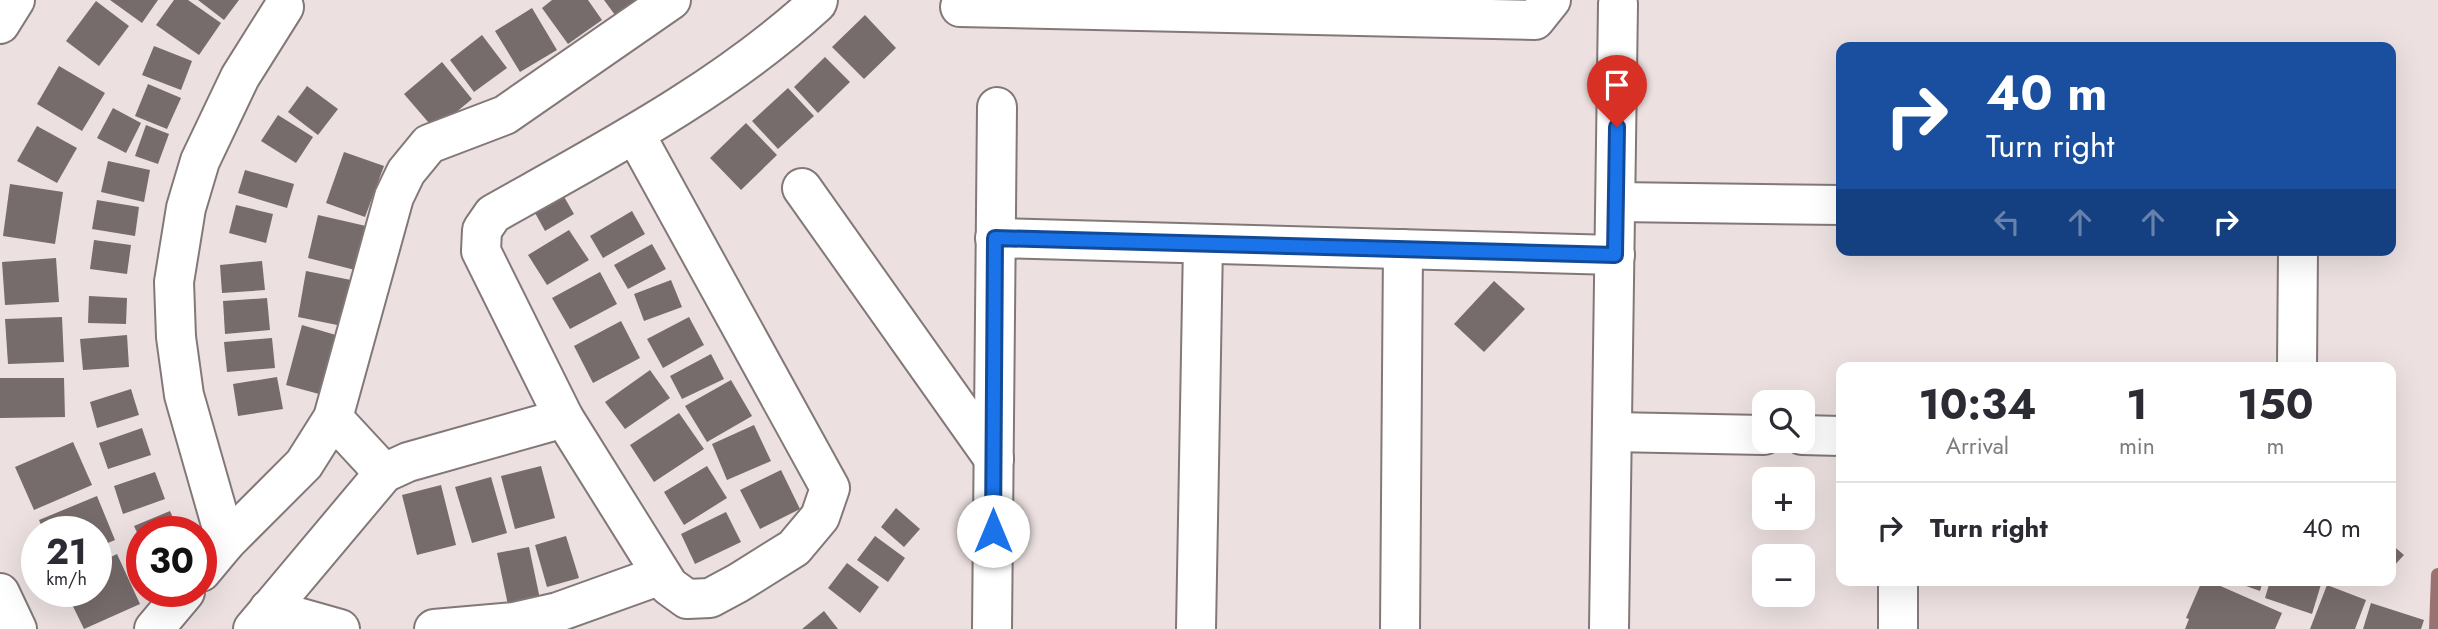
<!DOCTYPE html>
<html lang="en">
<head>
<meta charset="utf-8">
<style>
	:root { --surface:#fff; --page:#f7f7f7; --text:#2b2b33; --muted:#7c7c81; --line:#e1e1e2 }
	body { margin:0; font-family:Jost,sans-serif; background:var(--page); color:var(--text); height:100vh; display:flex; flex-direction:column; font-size:26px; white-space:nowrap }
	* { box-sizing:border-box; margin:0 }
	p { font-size:23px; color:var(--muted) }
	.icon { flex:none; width:38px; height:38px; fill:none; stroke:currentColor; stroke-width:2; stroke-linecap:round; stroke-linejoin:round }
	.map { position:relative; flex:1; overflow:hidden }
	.side { position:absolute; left:1836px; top:362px; width:560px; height:224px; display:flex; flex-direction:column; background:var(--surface); border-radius:14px; box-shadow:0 7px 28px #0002 }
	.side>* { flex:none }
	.guide { position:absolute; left:1836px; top:42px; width:560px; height:214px; border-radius:14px; box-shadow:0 7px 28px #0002; background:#1a4fa0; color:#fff; overflow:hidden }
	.tools { position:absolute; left:1752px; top:390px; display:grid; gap:14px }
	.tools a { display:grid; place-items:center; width:63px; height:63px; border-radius:14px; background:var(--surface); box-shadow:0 7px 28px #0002; font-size:35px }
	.speed { position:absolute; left:21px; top:516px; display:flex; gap:14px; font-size:35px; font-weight:700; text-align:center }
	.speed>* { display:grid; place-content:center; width:91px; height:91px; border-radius:50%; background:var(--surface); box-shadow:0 7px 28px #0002; line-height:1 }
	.speed small { font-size:18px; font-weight:400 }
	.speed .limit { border:10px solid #d22; background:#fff; color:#111 }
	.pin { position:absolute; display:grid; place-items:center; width:60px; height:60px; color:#fff; margin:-72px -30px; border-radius:50% 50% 50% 0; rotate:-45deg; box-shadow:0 0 7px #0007 }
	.pin .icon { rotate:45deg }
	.me { position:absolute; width:77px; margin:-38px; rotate:0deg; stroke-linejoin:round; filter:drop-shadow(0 0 5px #0008) }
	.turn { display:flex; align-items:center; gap:24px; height:147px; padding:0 35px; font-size:32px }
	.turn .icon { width:91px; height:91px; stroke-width:2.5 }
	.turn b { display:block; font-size:49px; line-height:60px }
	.lanes { display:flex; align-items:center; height:66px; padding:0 35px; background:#0003; justify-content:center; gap:35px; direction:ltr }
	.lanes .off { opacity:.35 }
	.eta { display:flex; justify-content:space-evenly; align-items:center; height:119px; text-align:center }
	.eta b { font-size:42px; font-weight:700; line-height:49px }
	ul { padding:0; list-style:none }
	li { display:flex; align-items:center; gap:21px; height:91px; padding:0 35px; border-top:2px solid var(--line) }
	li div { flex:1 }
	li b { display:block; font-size:26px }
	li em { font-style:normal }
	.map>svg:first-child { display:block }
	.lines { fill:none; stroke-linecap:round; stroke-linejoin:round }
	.stream { stroke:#9a7371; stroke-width:14 }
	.building { fill:#766c6b }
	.street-casing { stroke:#827877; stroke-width:42 }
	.street { stroke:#fff; stroke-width:38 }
	.route-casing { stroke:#114b97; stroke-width:18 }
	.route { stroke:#1a73e8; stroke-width:12 }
</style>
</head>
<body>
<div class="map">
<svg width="2438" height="629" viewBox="0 0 2438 629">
	<rect width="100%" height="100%" fill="#ece1e0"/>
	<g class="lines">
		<!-- stream -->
		<polyline class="stream" points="2436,629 2438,575"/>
	</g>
	<!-- building -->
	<g class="building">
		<polygon points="110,0 158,0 142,23"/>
		<polygon points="174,0 188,0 221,23 199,55 156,25"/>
		<polygon points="198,0 239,0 224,20"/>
		<polygon points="552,0 588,0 602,20 568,44 542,8"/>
		<polygon points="604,0 636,0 615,15"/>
		<polygon points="96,1 129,26 99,66 66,41"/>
		<polygon points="532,8 557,50 520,72 495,31"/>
		<polygon points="865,15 896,48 864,79 832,47"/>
		<polygon points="482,35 507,68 474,92 450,60"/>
		<polygon points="154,46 192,61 181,90 142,75"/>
		<polygon points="825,57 850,82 818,113 794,87"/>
		<polygon points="442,62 472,99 435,130 404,94"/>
		<polygon points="59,66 105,93 82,131 37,104"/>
		<polygon points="148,84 181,98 167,129 135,116"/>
		<polygon points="307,86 338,109 318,135 288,112"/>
		<polygon points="788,88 814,116 778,149 752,121"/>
		<polygon points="113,108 141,123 126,153 97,138"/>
		<polygon points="278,115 313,137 296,163 261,141"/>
		<polygon points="746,123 777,155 741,190 710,158"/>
		<polygon points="146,125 169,134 158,164 135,156"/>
		<polygon points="37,126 77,148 57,183 17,161"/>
		<polygon points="344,152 384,166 365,217 326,203"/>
		<polygon points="108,161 150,170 144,202 101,192"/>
		<polygon points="245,170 294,184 287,208 238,193"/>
		<polygon points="10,184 63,192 55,244 3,236"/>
		<polygon points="563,195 574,214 545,231 534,211"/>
		<polygon points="97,200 139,207 135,236 92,229"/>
		<polygon points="236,205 273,214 266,243 229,233"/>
		<polygon points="632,211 645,234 603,258 590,236"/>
		<polygon points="318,215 366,226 355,270 308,258"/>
		<polygon points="569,230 589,260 547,285 528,255"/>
		<polygon points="94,240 131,245 127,274 90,269"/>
		<polygon points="652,244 666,269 628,289 614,265"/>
		<polygon points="56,258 59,302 5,305 2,262"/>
		<polygon points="262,261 265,290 222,293 220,265"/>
		<polygon points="306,271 356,281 347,327 298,317"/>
		<polygon points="600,272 617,304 570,329 552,298"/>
		<polygon points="671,280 682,307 644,321 634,294"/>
		<polygon points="1494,281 1525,309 1484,352 1454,324"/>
		<polygon points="89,296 127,298 126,324 88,323"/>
		<polygon points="267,298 270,330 225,334 223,301"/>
		<polygon points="62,317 64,362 8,364 5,319"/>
		<polygon points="689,317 704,345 663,368 647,339"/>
		<polygon points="621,321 640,358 593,383 574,346"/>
		<polygon points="302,325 346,338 330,397 286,385"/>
		<polygon points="127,335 129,367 83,370 80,339"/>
		<polygon points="272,338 275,368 227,372 224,342"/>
		<polygon points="711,354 724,379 682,399 670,376"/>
		<polygon points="650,370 670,398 625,429 605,402"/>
		<polygon points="277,377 283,409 238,416 233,384"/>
		<polygon points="0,378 64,378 65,417 0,418"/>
		<polygon points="731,380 752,416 707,442 685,406"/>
		<polygon points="131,389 139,415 97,428 90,402"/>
		<polygon points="679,413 704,449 654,482 630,445"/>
		<polygon points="754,425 771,461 727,480 712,444"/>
		<polygon points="142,428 151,455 108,469 99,443"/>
		<polygon points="73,442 92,485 34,510 15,467"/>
		<polygon points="541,466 555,518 515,529 501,476"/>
		<polygon points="707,466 727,498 684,525 664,492"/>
		<polygon points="781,470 800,509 760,529 740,490"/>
		<polygon points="155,472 165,499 123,514 114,486"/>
		<polygon points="491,477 507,533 472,543 455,487"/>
		<polygon points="441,485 456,545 417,555 402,495"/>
		<polygon points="97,496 115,540 96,548 96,532 44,532 39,520"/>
		<polygon points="896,508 920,529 904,547 881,527"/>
		<polygon points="170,511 178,529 170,532 142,532 142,543 134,526"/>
		<polygon points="726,512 741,542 695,564 681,534"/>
		<polygon points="566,536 579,578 547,587 535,545"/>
		<polygon points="875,536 905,558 888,582 857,560"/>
		<polygon points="2390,543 2404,555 2390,570"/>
		<polygon points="529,547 540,599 508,605 497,553"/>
		<polygon points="117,554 140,604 84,629 66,592 96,592 96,564"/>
		<polygon points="847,563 879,587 860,613 828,588"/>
		<polygon points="2202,581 2209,581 2282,613 2275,629 2185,629 2189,619 2186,618"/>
		<polygon points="2232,581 2263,581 2260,591"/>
		<polygon points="2270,581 2322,581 2312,614 2265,598"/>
		<polygon points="2327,585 2366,600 2355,629 2310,629"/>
		<polygon points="2371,603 2424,620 2421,629 2363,629"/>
		<polygon points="824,611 838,629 802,629"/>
	</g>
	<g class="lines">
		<!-- street casing -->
		<g class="street-casing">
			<g id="street">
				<polyline points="960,7 1535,20 1551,0"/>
				<polyline points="0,24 15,0"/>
				<path d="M635,134L830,488L820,517L794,548L738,583L710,598L687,599L669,586L564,418L481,251L482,230L493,214C605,151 722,90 817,3L818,0"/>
				<polyline points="802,188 994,459"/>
				<polyline points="1616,202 1841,205"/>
				<polyline points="995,238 1615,255"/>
				<polyline points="2297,368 2298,250"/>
				<polyline points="333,418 384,473"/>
				<polyline points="1612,432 1764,435"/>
				<polyline points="1802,435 1841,436"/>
				<polyline points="226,542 184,395 176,337 174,282 186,208 200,161 240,77 284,7"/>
				<polyline points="201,572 226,542 304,464 333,418 394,197 406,172 429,144 505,115 671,0"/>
				<polyline points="1898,581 1898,629"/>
				<polyline points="0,593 17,629"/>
				<polyline points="269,609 340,629"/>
				<polyline points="154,629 185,592"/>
				<polyline points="253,629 384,473 408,462 564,418"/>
				<polyline points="434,629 514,622 558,612 661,575"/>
				<polyline points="992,629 997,107"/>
				<polyline points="1196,629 1203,244"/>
				<polyline points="1400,629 1403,249"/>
				<polyline points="1609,629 1618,4"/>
			</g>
		</g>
		<!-- street -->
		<use href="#street" class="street"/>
	</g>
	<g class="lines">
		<!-- route casing -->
		<g class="route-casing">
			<polyline id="route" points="993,531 995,238 1615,255 1617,127"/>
		</g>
		<!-- route -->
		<use href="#route" class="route"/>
	</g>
</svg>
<div class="tools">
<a><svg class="icon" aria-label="search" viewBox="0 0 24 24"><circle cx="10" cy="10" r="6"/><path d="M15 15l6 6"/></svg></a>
<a>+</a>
<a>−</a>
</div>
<div class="speed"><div>21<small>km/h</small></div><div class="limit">30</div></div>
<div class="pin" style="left:1617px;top:127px;background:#d93025"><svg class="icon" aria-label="arrive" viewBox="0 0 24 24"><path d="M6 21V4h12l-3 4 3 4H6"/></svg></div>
<svg class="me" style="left:993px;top:531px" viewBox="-20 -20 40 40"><circle r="19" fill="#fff"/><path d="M0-13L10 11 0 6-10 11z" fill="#1a73e8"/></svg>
<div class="guide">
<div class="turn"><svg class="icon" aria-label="right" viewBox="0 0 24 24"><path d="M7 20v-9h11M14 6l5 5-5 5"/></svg><div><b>40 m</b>Turn right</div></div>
<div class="lanes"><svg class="icon off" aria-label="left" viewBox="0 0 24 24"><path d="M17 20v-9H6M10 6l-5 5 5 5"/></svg><svg class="icon off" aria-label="ahead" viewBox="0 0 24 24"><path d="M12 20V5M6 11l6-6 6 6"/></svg><svg class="icon off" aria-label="ahead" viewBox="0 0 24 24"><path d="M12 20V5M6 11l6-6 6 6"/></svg><svg class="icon" aria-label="right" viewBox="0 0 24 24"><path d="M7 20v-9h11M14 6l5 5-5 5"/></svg></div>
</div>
<section class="side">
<div class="eta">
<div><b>10:34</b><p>Arrival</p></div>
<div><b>1</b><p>min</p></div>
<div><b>150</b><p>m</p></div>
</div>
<ul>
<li><svg class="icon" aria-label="right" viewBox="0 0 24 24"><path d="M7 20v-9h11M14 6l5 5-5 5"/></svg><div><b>Turn right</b></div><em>40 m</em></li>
</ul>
</section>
</div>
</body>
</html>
